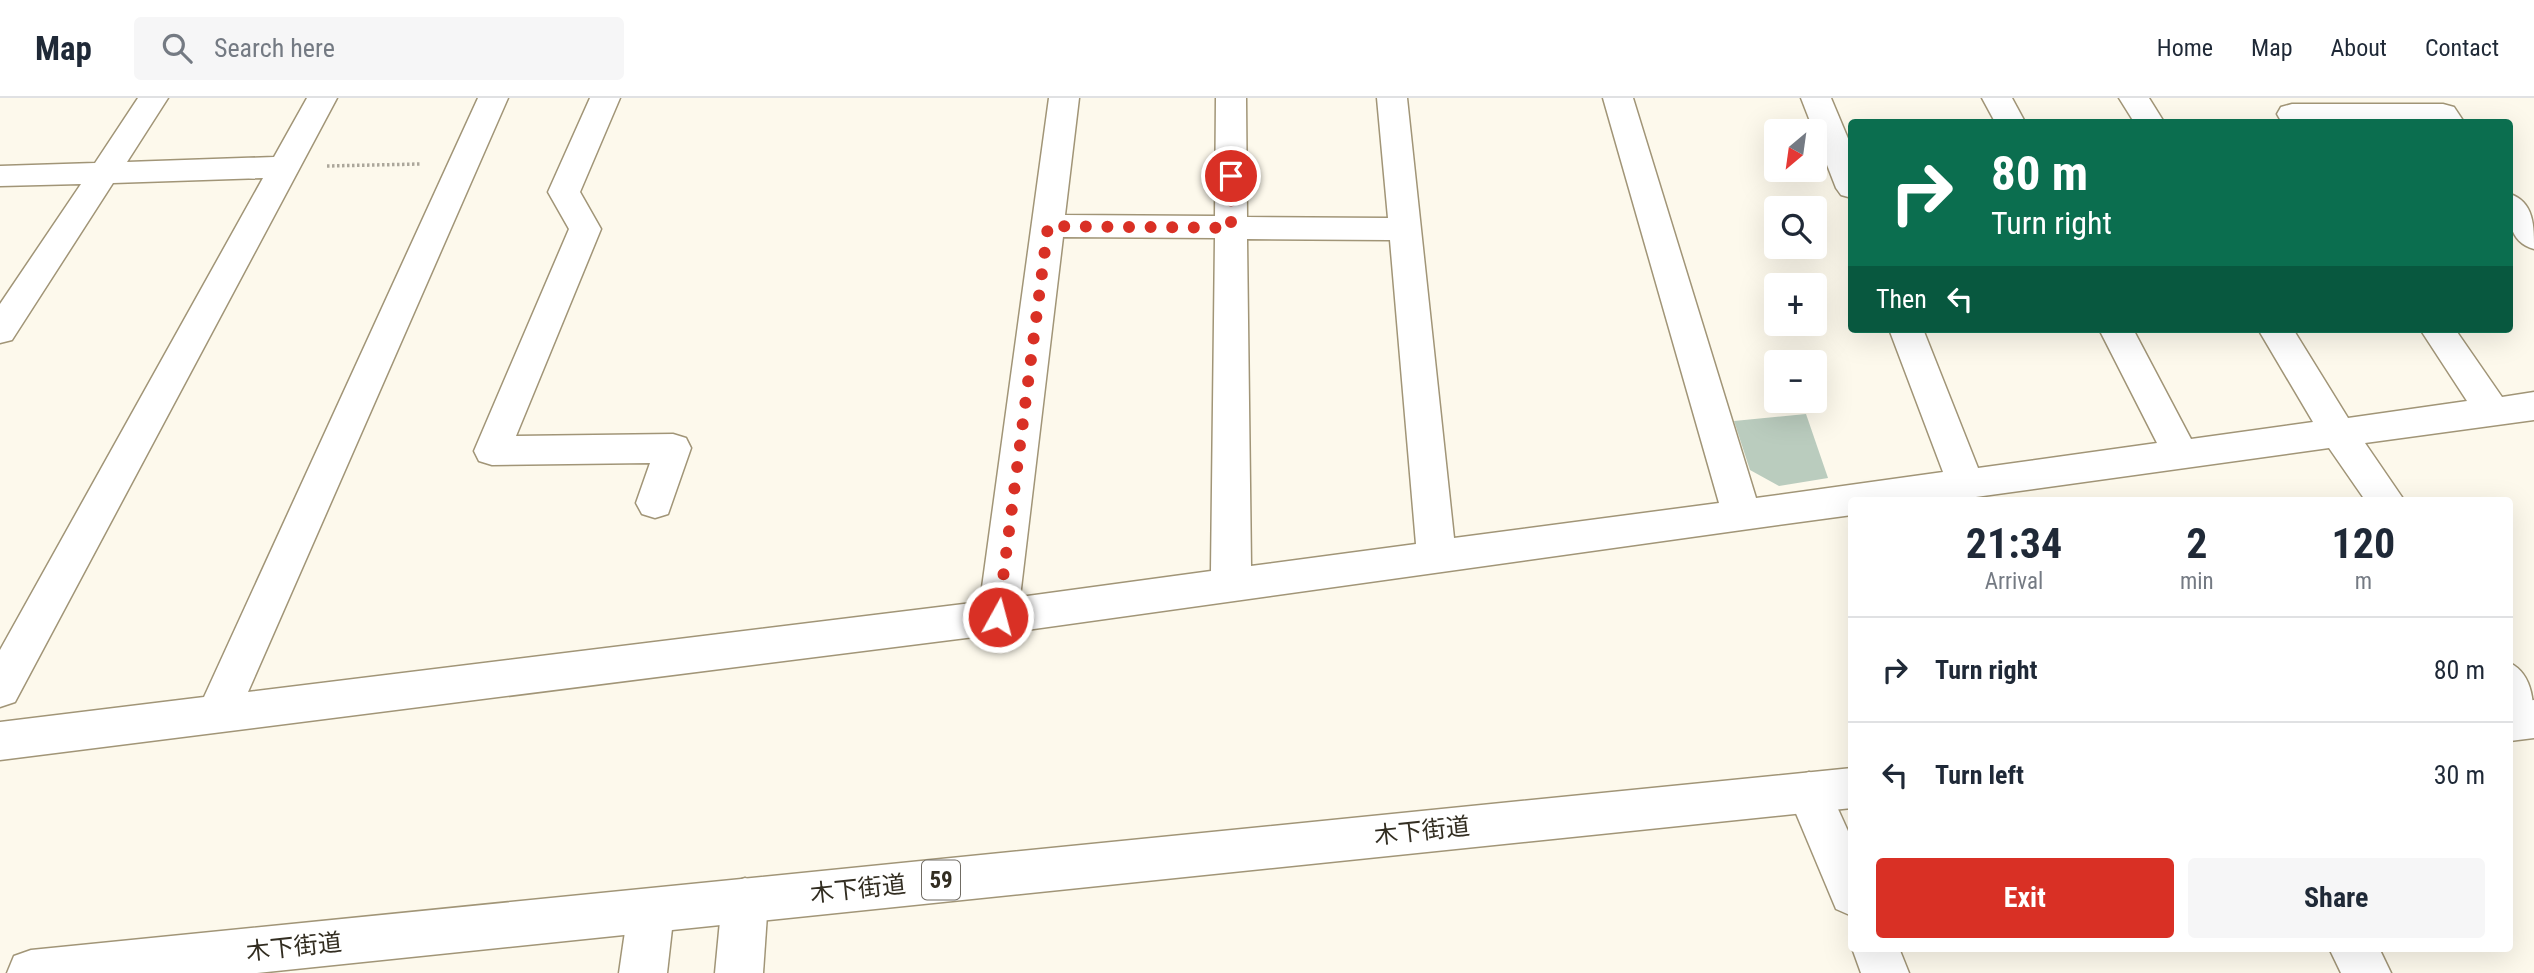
<!DOCTYPE html>
<html lang="en">
<head>
<meta charset="utf-8">
<style>
	:root { --surface:#fff; --page:#f6f6f7; --text:#1f2937; --muted:#747a83; --line:#e0e1e3; --accent:#d93025 }
	body { margin:0; font-family:"Roboto Condensed","Noto Sans JP",sans-serif; background:var(--page); color:var(--text); height:100vh; display:flex; flex-direction:column; font-size:26px; white-space:nowrap }
	* { box-sizing:border-box; margin:0 }
	p { font-size:23px; color:var(--muted) }
	.icon { flex:none; width:38px; height:38px; fill:none; stroke:currentColor; stroke-width:2; stroke-linecap:round; stroke-linejoin:round }
	.map { position:relative; flex:1; overflow:hidden }
	.sheet { position:absolute; left:1848px; top:399px; width:665px; height:455px; display:flex; flex-direction:column; background:var(--surface); border-radius:7px; box-shadow:0 7px 28px #0002 }
	.sheet>* { flex:none }
	.guide { position:absolute; left:1848px; top:21px; width:665px; height:214px; border-radius:7px; box-shadow:0 7px 28px #0002; background:#0b6e4f; color:#fff; overflow:hidden }
	.needle { width:46px; rotate:209deg }
	.fabs { position:absolute; left:1764px; top:21px; display:grid; gap:14px }
	.fabs a { display:grid; place-items:center; width:63px; height:63px; border-radius:7px; background:var(--surface); box-shadow:0 7px 28px #0002; font-size:35px }
	.pin { position:absolute; display:grid; place-items:center; width:60px; height:60px; color:#fff; margin:-30px; border:4px solid #fff; border-radius:50%; box-shadow:0 2px 7px #0007 }
	.me { position:absolute; width:77px; margin:-38px; rotate:7deg; stroke-linejoin:round; filter:drop-shadow(0 0 5px #0008) }
	.turn { display:flex; align-items:center; gap:24px; height:147px; padding:0 28px; font-size:32px }
	.turn .icon { width:91px; height:91px; stroke-width:2.5 }
	.turn b { display:block; font-size:49px; line-height:60px }
	.then { display:flex; align-items:center; height:66px; padding:0 28px; background:#0003; gap:14px; font-size:26px }
	.eta { display:flex; justify-content:space-evenly; align-items:center; height:119px; text-align:center }
	.eta b { font-size:42px; font-weight:700; line-height:49px }
	.action { display:flex; gap:14px; margin-top:auto; padding:14px 28px }
	.action a { flex:1; height:80px; border-radius:7px; background:var(--accent); color:#fff; font-size:28px; font-weight:700; line-height:80px; text-align:center }
	.action a+a { background:var(--page); color:var(--text) }
	ul { padding:0; list-style:none }
	li { display:flex; align-items:center; gap:21px; height:105px; padding:0 28px; border-top:2px solid var(--line) }
	li div { flex:1 }
	li b { display:block; font-size:26px }
	li em { font-style:normal }
	header { display:flex; align-items:center; gap:42px; box-sizing:border-box; height:98px; padding:0 35px; background:var(--surface); border-bottom:2px solid var(--line) }
	header strong { font-size:33px }
	nav { display:flex; gap:38px; margin-inline-start:auto; font-size:24px }
	.search { width:490px; height:63px; background:var(--page); display:flex; align-items:center; gap:18px; box-sizing:border-box; padding:0 24px; border-radius:7px; color:var(--muted); font-size:26px }
	.map>svg:first-child { display:block }
	.green { fill:#baccbe }
	.lines { fill:none; stroke-linecap:round; stroke-linejoin:round }
	.minor-casing { stroke:#a19577; stroke-width:3 }
	.major-casing { stroke:#a19577; stroke-width:3 }
	.path { stroke:#aca79b; stroke-width:3.5; stroke-dasharray:2.5 2.5; stroke-linecap:butt }
	.minor { fill:#fff; fill-rule:evenodd }
	.major { fill:#fff; fill-rule:evenodd }
	.route { stroke:#d93025; stroke-width:12; stroke-dasharray:0 21.6 }
	.labels { text-anchor:middle; dominant-baseline:central; stroke-width:5; stroke-linejoin:round; paint-order:stroke }
	.shield { fill:#fff; stroke:#706c64; stroke-width:2 }
	.shield-label { font-size:23px; font-weight:bold; fill:#322d21 }
	.street-label { font-size:24px; fill:#322d21; stroke:#fff }
</style>
</head>
<body>
<header>
<strong>Map</strong>
<div class="search"><svg class="icon" aria-label="search" viewBox="0 0 24 24"><circle cx="10" cy="10" r="6"/><path d="M15 15l6 6"/></svg>Search here</div>
<nav><a>Home</a><a>Map</a><a>About</a><a>Contact</a></nav>
</header>
<div class="map">
<svg width="2534" height="875" viewBox="0 0 2534 875">
	<rect width="100%" height="100%" fill="#fdf9ec"/>
	<!-- green -->
	<polygon class="green" points="1806,316 1828,380 1779,388 1750,372 1734,323"/>
	<g class="lines">
		<!-- minor casing -->
		<g class="minor-casing">
			<g id="minor">
				<polygon points="138,0 168,0 127,64 274,59 307,0 337,0 15,604 0,609 0,552 263,80 113,85 12,242 0,245 0,206 81,86 0,88 0,68 95,65"/>
				<path d="M478,0H508L248,594L980,504L1049,0H1079L1065,117L1215,118L1216,0H1246L1247,119L1388,120L1377,0H1407L1454,440L1719,405L1603,0H1633L1756,400L1943,374L1889,231H1923L1978,370L2157,345L2099,231H2133L2191,341L2313,324L2258,231H2293L2348,320L2467,303L2420,231H2455L2502,299L2534,294V322L2365,345L2404,402H2365L2329,350L1954,402H1852V417L1742,432L998,536L0,662V624L204,599ZM1063,139L1215,140L1211,473L1020,499ZM1247,141L1390,142L1416,446L1251,468Z"/>
				<polygon points="590,0 620,0 580,94 601,131 516,338 673,336 686,340 691,350 668,416 655,420 642,416 636,405 650,365 492,367 479,363 474,353 569,131 548,94"/>
				<polygon points="1801,0 1831,0 1852,50 1852,100 1841,97 1836,90"/>
				<polygon points="1982,0 2012,0 2025,24 1995,24"/>
				<polygon points="2119,0 2149,0 2164,24 2134,24"/>
				<polygon points="2292,6 2443,6 2454,9 2464,24 2281,23 2277,16 2281,9"/>
				<path d="M2510,96C2534,104 2534,128 2534,151C2508,144 2508,119 2510,96Z"/>
				<path d="M2510,565C2534,577 2534,606 2534,637C2502,625 2507,594 2510,565Z"/>
				<polygon points="1809,674 1824,680 1852,742 1852,818 1836,811 1787,694 1794,680"/>
				<polygon points="745,780 761,786 768,802 763,875 715,875 722,802 729,786"/>
				<polygon points="651,791 667,797 674,813 667,875 619,875 628,813 635,797"/>
				<polygon points="1852,850 1899,850 1909,875 1861,875"/>
				<polygon points="2329,850 2379,850 2391,875 2341,875"/>
			</g>
		</g>
		<!-- major casing -->
		<g class="major-casing">
			<g id="major">
				<polygon points="2534,602 2534,640 2510,643 2510,605"/>
				<polygon points="1852,670 1852,710 257,875 7,875 14,858 31,852"/>
			</g>
		</g>
		<!-- path -->
		<polyline class="path" points="327,68 420,66"/>
		<!-- minor -->
		<use href="#minor" class="minor"/>
		<!-- major -->
		<use href="#major" class="major"/>
	</g>
	<g class="lines">
		<!-- route -->
		<polyline class="route" points="998,519 1048,128 1231,130 1231,78"/>
	</g>
	<g class="labels">
		<!-- shield labels -->
		<rect class="shield" x="922" y="762.5" width="38" height="39" rx="5"/>
		<g class="shield-label">
			<text x="941" y="782">59</text>
		</g>
		<!-- street labels -->
		<g class="street-label">
			<text transform="translate(1422 733) rotate(-6)">木下街道</text>
			<text transform="translate(858 791) rotate(-6)">木下街道</text>
			<text transform="translate(294 849) rotate(-6)">木下街道</text>
		</g>
	</g>
</svg>
<div class="fabs">
<a><svg class="needle" viewBox="-14 -14 28 28"><path d="M0-13l5 13h-10z" fill="#e53935"/><path d="M0 13l5-13h-10z" fill="#747a83"/></svg></a>
<a><svg class="icon" aria-label="search" viewBox="0 0 24 24"><circle cx="10" cy="10" r="6"/><path d="M15 15l6 6"/></svg></a>
<a>+</a>
<a>−</a>
</div>
<div class="pin" style="left:1231px;top:78px;background:#d93025"><svg class="icon" aria-label="arrive" viewBox="0 0 24 24"><path d="M6 21V4h12l-3 4 3 4H6"/></svg></div>
<svg class="me" style="left:998px;top:519px" viewBox="-20 -20 40 40"><circle r="17" fill="#d93025" stroke="#fff" stroke-width="3"/><path d="M0-11L8 9 0 5-8 9z" fill="#fff"/></svg>
<div class="guide">
<div class="turn"><svg class="icon" aria-label="right" viewBox="0 0 24 24"><path d="M7 20v-9h11M14 6l5 5-5 5"/></svg><div><b>80 m</b>Turn right</div></div>
<div class="then">Then<svg class="icon" aria-label="left" viewBox="0 0 24 24"><path d="M17 20v-9H6M10 6l-5 5 5 5"/></svg></div>
</div>
<section class="sheet">
<div class="eta">
<div><b>21:34</b><p>Arrival</p></div>
<div><b>2</b><p>min</p></div>
<div><b>120</b><p>m</p></div>
</div>
<ul>
<li><svg class="icon" aria-label="right" viewBox="0 0 24 24"><path d="M7 20v-9h11M14 6l5 5-5 5"/></svg><div><b>Turn right</b></div><em>80 m</em></li>
<li><svg class="icon" aria-label="left" viewBox="0 0 24 24"><path d="M17 20v-9H6M10 6l-5 5 5 5"/></svg><div><b>Turn left</b></div><em>30 m</em></li>
</ul>
<div class="action"><a>Exit</a><a>Share</a></div>
</section>
</div>
</body>
</html>
